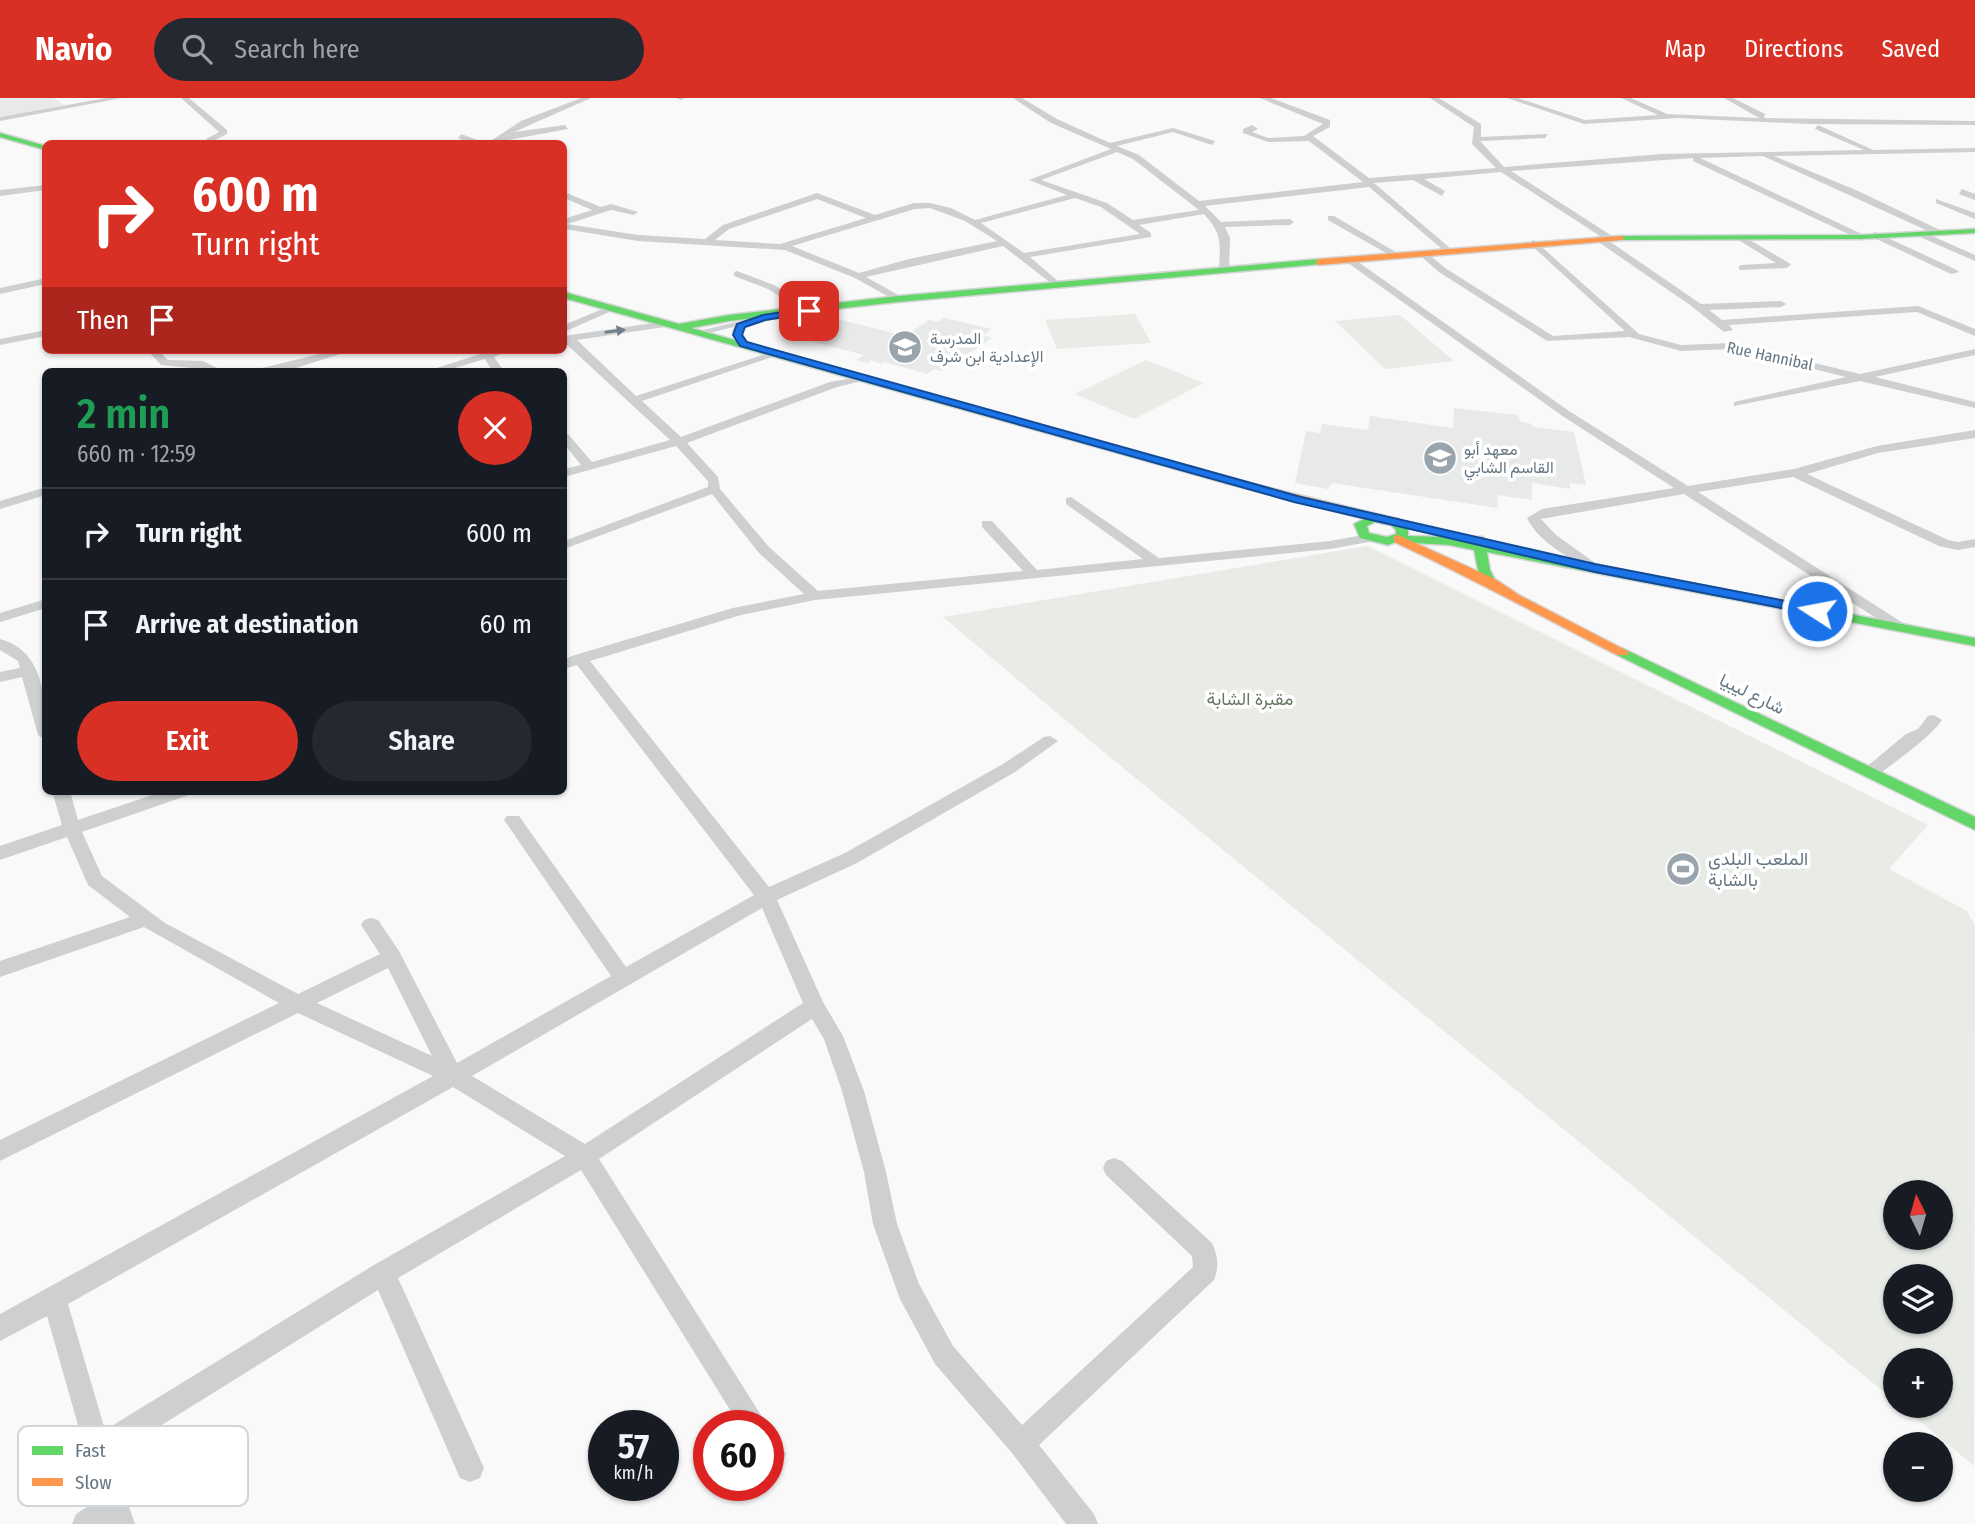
<!DOCTYPE html>
<html lang="en">
<head>
<meta charset="utf-8">
<style>
	:root { --surface:#171b24; --page:#242831; --text:#f1f3f6; --muted:#9ea1a6; --line:#363941; --accent:#d93025 }
	body { margin:0; font-family:"Fira Sans Condensed",Vazirmatn,sans-serif; background:var(--page); color:var(--text); height:100vh; display:flex; flex-direction:column; font-size:26px; white-space:nowrap }
	* { box-sizing:border-box; margin:0 }
	p { font-size:23px; color:var(--muted) }
	.icon { flex:none; width:38px; height:38px; fill:none; stroke:currentColor; stroke-width:2; stroke-linecap:round; stroke-linejoin:round }
	.map { position:relative; flex:1; overflow:hidden }
	.sheet { position:absolute; left:42px; top:270px; width:525px; height:427px; display:flex; flex-direction:column; background:var(--surface); border-radius:10px; box-shadow:0 2px 5px #0004 }
	.sheet>* { flex:none }
	.top-card { position:absolute; left:42px; top:42px; width:525px; height:214px; border-radius:10px; box-shadow:0 2px 5px #0004; background:#d93025; color:#fff; overflow:hidden }
	.needle { width:46px; rotate:355deg }
	.buttons { position:absolute; left:1883px; top:1082px; display:grid; gap:14px }
	.buttons a { display:grid; place-items:center; width:70px; height:70px; border-radius:50%; background:var(--surface); box-shadow:0 2px 5px #0004; font-size:35px }
	.speed { position:absolute; left:588px; top:1312px; display:flex; gap:14px; font-size:35px; font-weight:700; text-align:center }
	.speed>* { display:grid; place-content:center; width:91px; height:91px; border-radius:50%; background:var(--surface); box-shadow:0 2px 5px #0004; line-height:1 }
	.speed small { font-size:18px; font-weight:400 }
	.speed .limit { border:10px solid #d22; background:#fff; color:#111 }
	.pin { position:absolute; display:grid; place-items:center; width:60px; height:60px; color:#fff; margin:-30px; border-radius:14px; box-shadow:0 4px 10px #0006 }
	.me { position:absolute; width:77px; margin:-38px; rotate:281deg; stroke-linejoin:round; filter:drop-shadow(0 0 5px #0008) }
	.turn { display:flex; align-items:center; gap:24px; height:147px; padding:0 35px; font-size:32px }
	.turn .icon { width:91px; height:91px; stroke-width:2.5 }
	.turn b { display:block; font-size:49px; line-height:60px }
	.then { display:flex; align-items:center; height:66px; padding:0 35px; background:#0003; gap:14px; font-size:26px }
	.round { display:grid; place-items:center; flex:none; width:74px; height:74px; border-radius:37px; background:var(--page) }
	.overview { display:flex; align-items:center; justify-content:space-between; height:119px; padding:0 35px }
	h1 { font-size:42px; font-weight:600; line-height:52px; color:#1e9e55 }
	.action { display:flex; gap:14px; margin-top:auto; padding:14px 35px }
	.action a { flex:1; height:80px; border-radius:42px; background:var(--accent); color:#fff; font-size:28px; font-weight:600; line-height:80px; text-align:center }
	.action a+a { background:var(--page); color:var(--text) }
	ul { padding:0; list-style:none }
	li { display:flex; align-items:center; gap:21px; height:91px; padding:0 35px; border-top:2px solid var(--line) }
	li div { flex:1 }
	li b { display:block; font-size:26px }
	li em { font-style:normal }
	header { display:flex; align-items:center; gap:42px; box-sizing:border-box; height:98px; padding:0 35px; background:var(--accent); color:#fff }
	header strong { font-size:33px }
	nav { display:flex; gap:38px; margin-inline-start:auto; font-size:24px }
	.search { width:490px; height:63px; background:var(--page); display:flex; align-items:center; gap:18px; box-sizing:border-box; padding:0 24px; border-radius:38px; color:var(--muted); font-size:26px }
	.map>svg:first-child { display:block }
	.built { fill:#e8e9e9 }
	.green { fill:#e8ebe6; fill-rule:evenodd }
	.lines { fill:none; stroke-linecap:round; stroke-linejoin:round }
	.fast-casing { stroke:#d5d6d7; stroke-width:3 }
	.slow-casing { stroke:#d5d6d7; stroke-width:3 }
	.street { fill:#cecfd0; fill-rule:evenodd }
	.fast { fill:#63d668; fill-rule:evenodd }
	.slow { fill:#ff974d; fill-rule:evenodd }
	.oneway { fill:#707f8b }
	.route { fill:#1a73e8; stroke:#114b97; stroke-width:2 }
	.labels { text-anchor:middle; dominant-baseline:central; stroke-width:7; stroke-linejoin:round; paint-order:stroke }
	.far-poi-label { font-size:16px; fill:#657683; stroke:#fff; text-anchor:start }
	.far-street-label { font-size:16px; fill:#657683; stroke:#fff }
	.street-label { font-size:18px; fill:#657683; stroke:#fff }
	.park-label { font-size:18px; fill:#687a64; stroke:#fff }
	.poi-label { font-size:18px; fill:#657683; stroke:#fff; text-anchor:start }
	.key { fill:#fff; stroke:#d1d6da; stroke-width:2 }
	.key-label { font-size:19px; fill:#657683 }
</style>
</head>
<body>
<header>
<strong>Navio</strong>
<div class="search"><svg class="icon" aria-label="search" viewBox="0 0 24 24"><circle cx="10" cy="10" r="6"/><path d="M15 15l6 6"/></svg>Search here</div>
<nav><a>Map</a><a>Directions</a><a>Saved</a></nav>
</header>
<div class="map">
<svg width="1975" height="1426" viewBox="0 0 1975 1426">
	<rect width="100%" height="100%" fill="#f9f9f9"/>
	<!-- built -->
	<g class="built">
		<polygon points="0,0 53,0 65,7 0,19"/>
		<polygon points="821,217 905,238 929,222 937,224 944,220 991,231 983,237 992,240 943,273 934,271 928,276 884,264 881,266 871,262 867,265 856,262 864,257 787,237 796,233 791,230"/>
		<polygon points="1454,310 1518,317 1520,323 1532,326 1532,329 1574,334 1586,387 1569,385 1571,391 1532,385 1532,402 1497,397 1498,410 1332,385 1328,391 1295,385 1306,333 1320,335 1322,326 1368,332 1370,318 1453,330"/>
	</g>
	<!-- green -->
	<g class="green">
		<polygon points="1135,216 1151,245 1057,251 1045,222"/>
		<polygon points="1400,217 1454,263 1385,271 1335,223"/>
		<polygon points="1146,262 1204,285 1134,321 1075,296"/>
		<path d="M1368,448L1928,727L1889,771L1967,813L1975,828L1974,1368L1900,1307H1941V1262H1895V1303L1088,641L943,519ZM1895,1094H1941V1139H1895ZM1895,1178H1941V1223H1895Z"/>
	</g>
	<g class="lines">
		<!-- fast casing -->
		<g class="fast-casing">
			<g id="fast">
				<polygon points="0,35 46,48 46,52 0,39"/>
				<polygon points="1975,131 1975,135 1861,141 1620,142 1616,140 1620,138 1861,137"/>
				<polygon points="1319,161 1323,164 1322,166 898,204 729,223 691,230 1233,381 1233,385 1229,386 564,200 564,194 679,226 729,217 898,198"/>
				<path d="M1374,416L1399,421L1408,431V438L1449,439L1473,444L1475,439H1483L1486,446L1975,540V548L1487,454L1490,472L1496,484L1490,488L1485,487L1478,472L1474,452L1449,447L1396,444L1388,447L1360,440L1354,426ZM1375,424L1391,427L1396,432V436L1387,439L1369,435L1367,428Z"/>
				<polygon points="1622,550 1975,719 1975,732 1617,557 1615,554 1617,551"/>
			</g>
		</g>
		<!-- slow casing -->
		<g class="slow-casing">
			<g id="slow">
				<polygon points="1620,138 1623,138 1623,142 1319,167 1315,164 1319,161"/>
				<polygon points="1229,380 1385,418 1387,421 1381,425 1225,385 1225,381"/>
				<path d="M1398,437L1495,481L1519,497L1629,554L1627,557H1617C1542,519 1470,479 1394,444V438Z"/>
			</g>
		</g>
		<!-- street -->
		<g class="street">
			<polygon points="106,0 122,0 0,23 0,19"/>
			<polygon points="181,0 189,0 227,32 227,36 215,42 219,46 210,46 206,41 219,34"/>
			<polygon points="581,0 591,0 514,34 565,27 568,31 486,46 521,23"/>
			<polygon points="676,0 685,0 681,2"/>
			<path d="M1013,0H1022L1057,21L1110,45L1173,30L1215,43L1212,47L1173,34L1117,48L1139,57L1199,103L1363,84L1309,43L1268,44L1243,35V31L1252,27L1258,31L1252,34L1268,40L1304,38L1323,26L1260,0H1271L1330,22V29L1313,38L1369,80L1496,70L1472,46L1474,29L1430,0H1439L1481,26V39L1548,36L1545,40L1480,43L1504,69L1662,56L1864,52L1815,31L1818,27L1873,52L1975,50V54L1774,58L1858,93L1942,133L1944,135L1939,138L1763,58L1700,60L1864,137L1866,139L1861,142L1693,63V60L1511,73L1612,138V142L1609,143L1701,206L1781,203L1786,206L1781,209L1709,212L1722,222L1918,208L1975,231V238L1917,214L1729,227L1733,232L1724,234L1690,207L1597,143V139L1600,138L1501,74L1424,81L1445,93L1442,98L1413,82L1374,85L1451,151L1453,153L1448,156L1369,89L1205,108L1221,124L1290,121L1294,124L1290,127L1225,129L1230,140L1229,172L1224,175L1219,172C1220,145 1223,137 1204,116L1139,127L1151,135V139L1030,159L1059,184L1061,186L1056,189L1003,148L866,179L902,199V203L898,204L855,180L785,152L638,143L564,131V121L592,112L564,100V94L601,109L611,106L638,114L634,117L611,112L567,126L638,137L705,141L723,127L817,95L875,117L914,105H930L951,110L975,122L1067,97L1029,82L1111,51L1051,25ZM1117,54L1133,61L1199,112L1133,122L1107,105L1041,82ZM1075,100L1101,109L1140,136L1024,155L981,125ZM817,101L866,120L780,146L715,142L729,131ZM930,110L965,123L997,143L909,161L859,175L792,148L915,111Z"/>
			<polygon points="1507,0 1518,0 1585,22 1658,17 1621,0 1631,0 1667,16 1759,20 1724,0 1733,0 1765,16 1764,20 1975,23 1975,27 1808,26 1678,20 1584,26"/>
			<polygon points="461,36 483,44 484,46 472,46 458,40"/>
			<polygon points="46,87 46,92 0,98 0,92"/>
			<polygon points="1962,91 1975,96 1975,102 1959,96"/>
			<polygon points="1936,101 1975,115 1975,121 1936,105"/>
			<polygon points="1328,118 1334,118 1401,157 1393,159 1328,122"/>
			<polygon points="1875,134 1957,172 1959,174 1951,176 1872,139 1870,137"/>
			<polygon points="1923,134 1975,157 1975,163 1920,139 1918,137"/>
			<polygon points="1743,138 1789,165 1791,167 1786,170 1739,172 1739,168 1742,167 1776,165 1740,143 1740,139"/>
			<polygon points="1534,142 1639,236 1681,247 1732,245 1860,276 1975,251 1975,257 1875,279 1975,304 1975,310 1860,283 1734,308 1734,304 1846,279 1732,251 1681,253 1629,239 1547,243 1439,174 1417,155 1425,153 1445,170 1553,238 1625,233 1531,147 1531,143"/>
			<path d="M1348,161H1354L1569,313L1688,388L1794,371L1877,348L1975,332V340L1878,355L1807,376L1948,442L1958,444L1975,441V449L1958,452L1939,448L1793,379L1698,394L1903,525L1905,528L1903,531H1893L1684,396L1541,421L1556,437L1602,470L1600,473H1590C1568,458 1539,445 1527,420L1542,411L1674,390L1561,317L1348,165Z"/>
			<polygon points="737,173 774,187 814,213 805,215 768,191 734,178 734,174"/>
			<polygon points="46,180 46,186 0,196 0,190"/>
			<polygon points="607,209 616,211 564,234 564,227"/>
			<polygon points="777,214 781,215 781,219 744,230 742,233 748,246 743,249 739,248 732,233 734,229 700,237 695,234"/>
			<path d="M667,223L672,226L671,228L577,242L636,298L775,253L784,255L642,303L681,339L830,284L864,278L870,281L837,289L687,345L718,379L720,391L769,449L818,493L1023,473L982,429V423H992L1037,472L1143,461L1066,406V400L1071,399L1159,460L1330,443L1369,436L1376,440L1369,444L1330,451L815,502L741,517L590,563L769,789L845,755L1003,666L1044,639L1050,638L1058,643L1015,674L857,765L777,802L823,904L843,938L864,993L886,1074L897,1126L919,1186L953,1248L1022,1327L1193,1169L1192,1158L1106,1077L1103,1070L1106,1063L1114,1060L1122,1063L1212,1145C1218,1157 1219,1170 1214,1182L1039,1347L1094,1416L1098,1426H1066L1012,1355L935,1266L900,1201L873,1126L864,1074L842,993L824,941L812,921L599,1061L768,1328H740L581,1072L398,1180L484,1370L480,1380L470,1384L460,1380L378,1192L112,1358L135,1426H72L76,1416L99,1401L47,1218L0,1243V1216L433,978L298,915L0,1063V1042L279,905L144,829L0,879V863L130,819L88,787L67,739L0,762V748L62,727L52,693H70L78,722L164,693H192L189,697L82,734L102,778L165,825L298,896L380,856L361,827L364,822L371,820L378,822L399,853L457,965L611,878L507,726L504,722L507,718H519L626,869L754,797L577,567L564,571V561L575,557L733,510L804,496L759,455L712,396L564,451V443L708,389V383L676,348L564,379V371L581,367L564,346V336H568L592,364L670,342L564,244V238ZM762,810L803,905L585,1046L472,978ZM388,870L432,958L317,905ZM453,989L565,1058L374,1167L105,1332L68,1206Z"/>
			<polygon points="46,232 46,238 0,247 0,241"/>
			<polygon points="147,252 158,252 168,262 203,263 223,273 161,267"/>
			<polygon points="336,252 353,252 296,270 250,273"/>
			<polygon points="493,252 510,252 494,259 504,273 492,273 485,261 445,273 427,273"/>
			<polygon points="46,389 46,397 0,411 0,403"/>
			<polygon points="46,501 46,510 0,524 0,515"/>
			<path d="M0,541C45,553 46,603 46,642L38,637L22,579L0,584V574L20,570L18,563L0,552Z"/>
			<path d="M1934,617L1942,622C1929,641 1895,663 1876,679H1864L1862,675L1864,671L1906,636L1918,631L1928,618Z"/>
			<polygon points="768,1336 777,1340 786,1356 782,1365 773,1369 768,1367"/>
		</g>
		<!-- fast -->
		<use href="#fast" class="fast"/>
		<!-- slow -->
		<use href="#slow" class="slow"/>
	</g>
	<!-- one-way arrows -->
	<defs><path id="oneway-solid" d="M-6-.8H1V-3.2L6.5 0L1 3.2V.8H-6Z" transform="scale(1.75)"/></defs>
	<use class="oneway" href="#oneway-solid" transform="translate(615 233) rotate(-8)"/>
	<!-- route -->
	<polygon class="route" points="809,210 814,213 812,215 765,222 745,229 742,237 747,244 1301,399 1595,466 1817,509 1824,513 1817,517 1595,474 1294,404 740,248 733,237 737,226 763,217"/>
	<!-- icons -->
	<defs>
		<g id="school-disc" transform="scale(1.75)"><circle r="9.5" fill="#99a4ac" stroke="#fff"/><path d="M0-5L7-2L0 1L-7-2ZM-4 1L0 2.5L4 1V4Q0 6-4 4Z" fill="#fff"/></g>
		<g id="stadium-disc" transform="scale(1.75)"><circle r="9.5" fill="#99a4ac" stroke="#fff"/><path d="M0-5a6.5 5 0 1 0 0 10a6.5 5 0 1 0 0-10ZM-3.5-1.8h7v3.6h-7Z" fill="#fff"/></g>
	</defs>
	<g fill-rule="evenodd">
		<use href="#school-disc" x="905" y="249"/>
		<use href="#school-disc" x="1440" y="360"/>
		<use href="#stadium-disc" x="1683" y="771"/>
	</g>
	<g class="labels">
		<!-- far-poi labels -->
		<g class="far-poi-label">
			<text x="930" y="240">المدرسة<tspan x="930" dy="18">الإعدادية ابن شرف</tspan></text>
			<text x="1464" y="351">معهد أبو<tspan x="1464" dy="18">القاسم الشابي</tspan></text>
		</g>
		<!-- far-street labels -->
		<g class="far-street-label">
			<text transform="translate(1770 258) rotate(12)">Rue Hannibal</text>
		</g>
		<!-- street labels -->
		<g class="street-label">
			<text transform="translate(1752 596) rotate(26)">شارع ليبيا</text>
		</g>
		<!-- park labels -->
		<g class="park-label">
			<text x="1250" y="601">مقبرة الشابة</text>
		</g>
		<!-- poi labels -->
		<g class="poi-label">
			<text x="1708" y="761">الملعب البلدي<tspan x="1708" dy="21">بالشابة</tspan></text>
		</g>
	</g>
	<!-- legend -->
	<rect x="18" y="1328" width="230" height="80" rx="10" class="key"/>
	<rect x="32" y="1348" width="31" height="9" fill="#63d668"/>
	<rect x="32" y="1380" width="31" height="8" fill="#ff974d"/>
	<g class="key-label">
		<text x="75" y="1359">Fast</text>
		<text x="75" y="1391">Slow</text>
	</g>
</svg>
<div class="buttons">
<a><svg class="needle" viewBox="-14 -14 28 28"><path d="M0-13l5 13h-10z" fill="#e53935"/><path d="M0 13l5-13h-10z" fill="#9ea1a6"/></svg></a>
<a><svg class="icon" aria-label="layers" viewBox="0 0 24 24"><path d="M12 4l9 5-9 5-9-5zM3 14l9 5 9-5"/></svg></a>
<a>+</a>
<a>−</a>
</div>
<div class="speed"><div>57<small>km/h</small></div><div class="limit">60</div></div>
<div class="pin" style="left:809px;top:213px;background:#d93025"><svg class="icon" aria-label="arrive" viewBox="0 0 24 24"><path d="M6 21V4h12l-3 4 3 4H6"/></svg></div>
<svg class="me" style="left:1817px;top:513px" viewBox="-20 -20 40 40"><circle r="17" fill="#1a73e8" stroke="#fff" stroke-width="3"/><path d="M0-11L8 9 0 5-8 9z" fill="#fff"/></svg>
<div class="top-card">
<div class="turn"><svg class="icon" aria-label="right" viewBox="0 0 24 24"><path d="M7 20v-9h11M14 6l5 5-5 5"/></svg><div><b>600 m</b>Turn right</div></div>
<div class="then">Then<svg class="icon" aria-label="arrive" viewBox="0 0 24 24"><path d="M6 21V4h12l-3 4 3 4H6"/></svg></div>
</div>
<section class="sheet">
<div class="overview"><div><h1>2 min</h1><p>660 m · 12:59</p></div><a class="round" style="background:#d93025;color:#fff"><svg class="icon" aria-label="close" viewBox="0 0 24 24"><path d="M6 6l12 12M18 6L6 18"/></svg></a></div>
<ul>
<li><svg class="icon" aria-label="right" viewBox="0 0 24 24"><path d="M7 20v-9h11M14 6l5 5-5 5"/></svg><div><b>Turn right</b></div><em>600 m</em></li>
<li><svg class="icon" aria-label="arrive" viewBox="0 0 24 24"><path d="M6 21V4h12l-3 4 3 4H6"/></svg><div><b>Arrive at destination</b></div><em>60 m</em></li>
</ul>
<div class="action"><a>Exit</a><a>Share</a></div>
</section>
</div>
</body>
</html>
